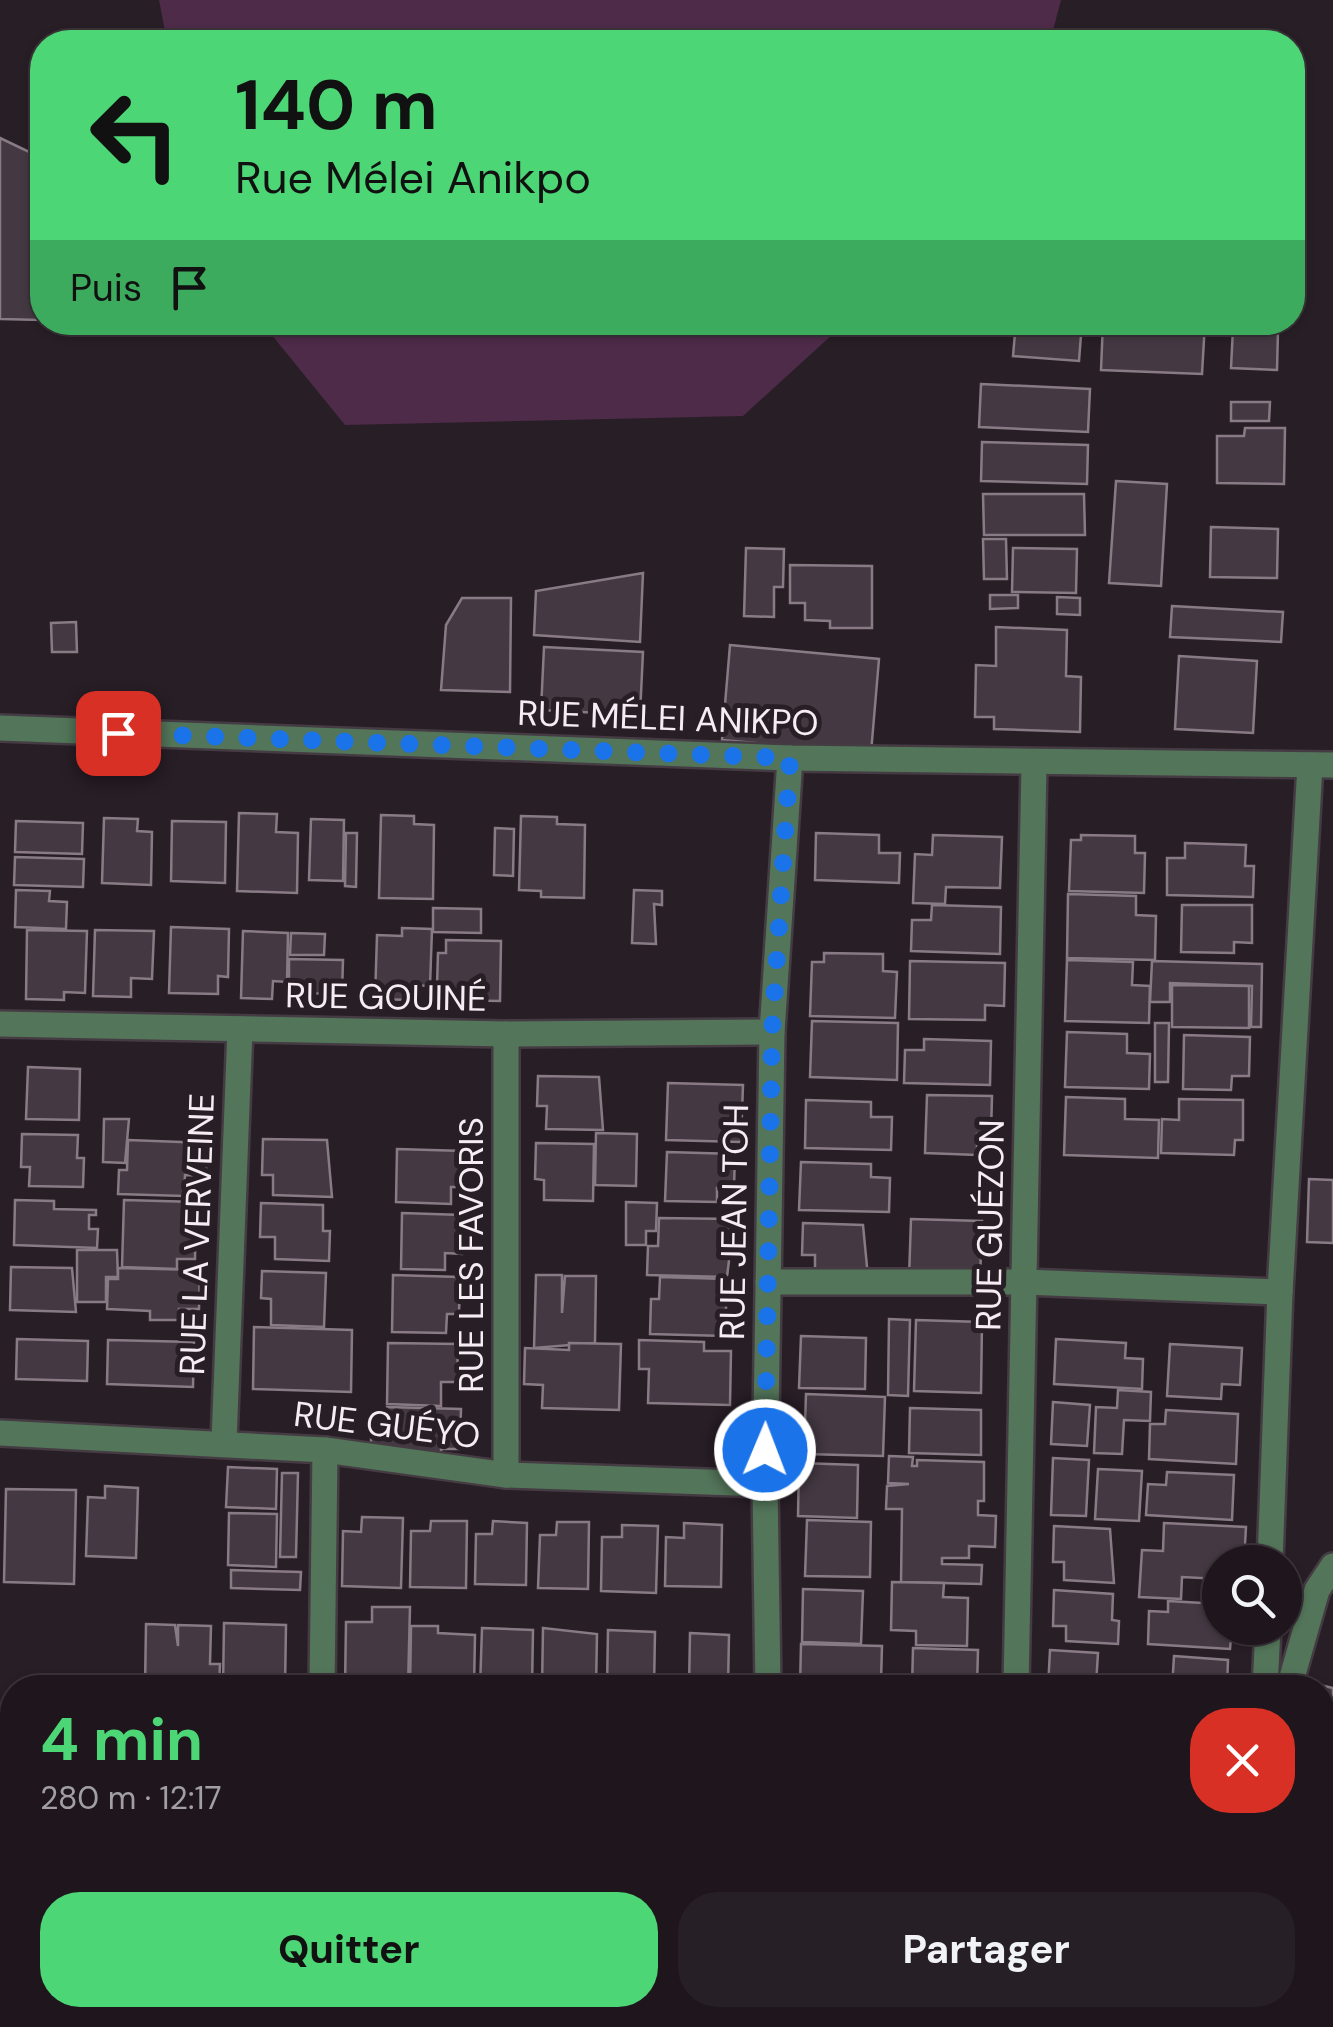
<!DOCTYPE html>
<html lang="fr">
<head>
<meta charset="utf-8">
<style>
	:root { --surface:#1e161c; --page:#261f25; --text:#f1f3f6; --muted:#a19fa3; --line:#3c353b; --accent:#4dd676 }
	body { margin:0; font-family:"DM Sans",sans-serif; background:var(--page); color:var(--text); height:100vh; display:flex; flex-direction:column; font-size:38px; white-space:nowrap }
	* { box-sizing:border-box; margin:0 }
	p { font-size:32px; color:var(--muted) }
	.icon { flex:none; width:55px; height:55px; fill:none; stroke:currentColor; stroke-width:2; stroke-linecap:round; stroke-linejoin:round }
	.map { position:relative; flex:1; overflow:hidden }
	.details { position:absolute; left:0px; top:1675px; width:1335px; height:352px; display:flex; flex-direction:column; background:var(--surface); border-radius:40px 40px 0 0; box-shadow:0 2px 8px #0004,0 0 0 2px var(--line) }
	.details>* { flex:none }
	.guide { position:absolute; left:30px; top:30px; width:1275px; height:305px; border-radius:40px; box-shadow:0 2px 8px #0004,0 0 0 2px var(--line); background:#4dd676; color:#111; overflow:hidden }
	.controls { position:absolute; left:1202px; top:1545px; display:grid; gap:20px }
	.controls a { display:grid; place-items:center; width:100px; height:100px; border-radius:50%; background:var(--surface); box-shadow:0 2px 8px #0004,0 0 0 2px var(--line); font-size:50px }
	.pin { position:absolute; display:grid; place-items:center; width:85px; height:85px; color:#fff; margin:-42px; border-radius:20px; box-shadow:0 5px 15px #0006 }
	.me { position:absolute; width:110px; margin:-55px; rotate:1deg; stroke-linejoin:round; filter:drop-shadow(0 0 8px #0008) }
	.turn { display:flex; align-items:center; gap:35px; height:210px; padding:0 40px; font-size:45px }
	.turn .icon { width:130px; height:130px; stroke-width:2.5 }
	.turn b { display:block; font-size:70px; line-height:85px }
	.then { display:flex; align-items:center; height:95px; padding:0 40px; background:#0003; gap:20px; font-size:38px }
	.round { display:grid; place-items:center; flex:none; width:105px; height:105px; border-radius:40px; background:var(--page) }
	.head { display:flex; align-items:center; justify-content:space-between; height:170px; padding:0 40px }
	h1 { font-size:60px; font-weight:700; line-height:75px; color:var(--accent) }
	.cta { display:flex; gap:20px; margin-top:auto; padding:20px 40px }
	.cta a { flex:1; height:115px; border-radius:40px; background:var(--accent); color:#111; font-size:40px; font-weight:700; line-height:115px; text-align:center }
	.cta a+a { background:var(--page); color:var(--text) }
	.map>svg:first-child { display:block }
	.green { fill:#4d2b49 }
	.building { fill:#443943; stroke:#887b85; stroke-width:2.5 }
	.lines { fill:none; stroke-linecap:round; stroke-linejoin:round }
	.minor-casing { stroke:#453b43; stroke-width:30 }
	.minor { stroke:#53765a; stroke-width:25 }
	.route { stroke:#1a73e8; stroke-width:18; stroke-dasharray:0 32.4 }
	.labels { text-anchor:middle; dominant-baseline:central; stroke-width:10; stroke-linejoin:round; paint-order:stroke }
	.street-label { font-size:35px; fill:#f5edf3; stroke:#281e26 }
</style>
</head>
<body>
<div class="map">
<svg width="1333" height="2027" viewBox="0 0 1333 2027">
	<rect width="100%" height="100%" fill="#281e26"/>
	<!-- green -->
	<g class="green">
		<polygon points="159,0 1061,0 1050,42 167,42"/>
		<polygon points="262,323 845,323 743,416 345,425"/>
	</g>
	<!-- building -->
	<g class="building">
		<polygon points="0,138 42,158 42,320 0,319"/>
		<polygon points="1016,322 1082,322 1079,361 1013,356"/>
		<polygon points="1103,322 1205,322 1202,374 1101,370"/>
		<polygon points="1233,328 1278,330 1277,370 1231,368"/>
		<polygon points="981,384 1090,389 1088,432 979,427"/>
		<polygon points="1231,402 1270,402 1269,421 1231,421"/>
		<polygon points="1245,428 1285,428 1284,484 1217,483 1217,436 1244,436"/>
		<polygon points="982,442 1088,445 1087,484 981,481"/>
		<polygon points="1116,481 1167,484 1161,586 1109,583"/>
		<polygon points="983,494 1084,494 1085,535 984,535"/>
		<polygon points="1211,527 1278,529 1277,578 1210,577"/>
		<polygon points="983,539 1006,539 1007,579 984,579"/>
		<polygon points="746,548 784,549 783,587 774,587 774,617 744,616"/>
		<polygon points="1013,548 1077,549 1076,593 1012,592"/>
		<polygon points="790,565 872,566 872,628 830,628 830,621 805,620 805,603 790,603"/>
		<polygon points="643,573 640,642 534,635 536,591"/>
		<polygon points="990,595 1018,595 1018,608 990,609"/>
		<polygon points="1057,597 1080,598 1080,615 1057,614"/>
		<polygon points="462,598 511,598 510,692 441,690 446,625"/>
		<polygon points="1172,606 1283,612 1281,642 1170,637"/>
		<polygon points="76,622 77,652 52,652 51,623"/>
		<polygon points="996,627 1067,630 1066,676 1081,677 1080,732 994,729 994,717 975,717 976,665 996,666"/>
		<polygon points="730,645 879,659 871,753 722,740"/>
		<polygon points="544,647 643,652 640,715 541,710"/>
		<polygon points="1179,656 1257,661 1253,733 1175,729"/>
		<polygon points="239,813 277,814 276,832 298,833 297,893 237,891"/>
		<polygon points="381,815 414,816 414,824 434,825 433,899 379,898"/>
		<polygon points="521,816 557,817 557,824 585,825 584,898 541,897 541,891 519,890"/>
		<polygon points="104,818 138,819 137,831 152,832 151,885 102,883"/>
		<polygon points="311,819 344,820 343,881 309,880"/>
		<polygon points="16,821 83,823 82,854 15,852"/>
		<polygon points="172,821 226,822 225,883 171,881"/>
		<polygon points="495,828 514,829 513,876 494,875"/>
		<polygon points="346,833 357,833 356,887 345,886"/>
		<polygon points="816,833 879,835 879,853 900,853 899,883 815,880"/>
		<polygon points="933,835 1002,837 1000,888 946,887 945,904 913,903 915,854 932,855"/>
		<polygon points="1081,835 1135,836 1135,853 1145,853 1144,893 1069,891 1071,840 1081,840"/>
		<polygon points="1185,843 1246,845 1245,866 1254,866 1253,897 1167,895 1167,858 1185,858"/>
		<polygon points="15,857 84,859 83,887 14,885"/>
		<polygon points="16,890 50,891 49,901 67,902 66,929 15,927"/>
		<polygon points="634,890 662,891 662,905 654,904 656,944 632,943"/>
		<polygon points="1068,894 1136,896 1136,915 1156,916 1155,960 1067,958"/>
		<polygon points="932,905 1001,907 1000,954 911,951 912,920 931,920"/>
		<polygon points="1182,905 1252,905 1252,943 1234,942 1234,953 1181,952"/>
		<polygon points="433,908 481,909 481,933 433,932"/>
		<polygon points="171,927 229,929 228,977 218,976 218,994 169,993"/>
		<polygon points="402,928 432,929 430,986 411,985 411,1000 375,999 377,935 402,936"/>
		<polygon points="27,930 87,931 85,993 64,992 64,1000 26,999"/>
		<polygon points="95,930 154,931 152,979 131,978 131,997 93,996"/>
		<polygon points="243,931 288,933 287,982 273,981 272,999 241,998"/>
		<polygon points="291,933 325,934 324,955 290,955"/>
		<polygon points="446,940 501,941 500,1001 446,1000 446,986 437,986 438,953 446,953"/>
		<polygon points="824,953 883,954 883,971 897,972 895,1018 810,1016 812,962 824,962"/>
		<polygon points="289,959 343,960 342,994 297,993 297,983 289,982"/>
		<polygon points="1067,960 1133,962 1132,985 1150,986 1149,1023 1065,1021"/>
		<polygon points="910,961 1005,963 1004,1006 985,1005 985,1020 909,1019"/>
		<polygon points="1152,961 1262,964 1261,1027 1251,1027 1252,986 1170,983 1170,1002 1150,1002"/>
		<polygon points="1172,985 1249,986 1249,1028 1172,1027"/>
		<polygon points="812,1021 898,1023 897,1080 810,1077"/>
		<polygon points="1155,1023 1169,1023 1168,1082 1155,1082"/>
		<polygon points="1067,1032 1127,1034 1127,1053 1150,1054 1149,1089 1065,1087"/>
		<polygon points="1184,1035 1250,1037 1249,1076 1232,1076 1231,1090 1183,1089"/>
		<polygon points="924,1039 991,1041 990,1085 904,1083 905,1050 924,1050"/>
		<polygon points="28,1067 80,1069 79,1120 26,1119"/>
		<polygon points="538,1076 599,1077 603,1130 546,1129 547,1106 537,1106"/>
		<polygon points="668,1083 743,1085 741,1142 666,1140"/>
		<polygon points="927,1095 992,1096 991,1134 977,1134 977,1155 925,1153"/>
		<polygon points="1066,1097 1125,1099 1125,1119 1159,1120 1158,1158 1064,1155"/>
		<polygon points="1179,1099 1243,1100 1243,1140 1235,1140 1234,1155 1161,1153 1162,1119 1179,1120"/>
		<polygon points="806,1100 871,1102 871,1117 892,1117 891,1150 805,1148"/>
		<polygon points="104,1119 129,1119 125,1163 103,1162"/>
		<polygon points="596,1133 637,1134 636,1186 595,1185"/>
		<polygon points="22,1134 78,1135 77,1158 84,1158 83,1187 29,1186 30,1167 21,1167"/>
		<polygon points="263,1139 327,1140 332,1197 273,1195 273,1175 262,1175"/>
		<polygon points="128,1140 207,1143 206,1176 185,1175 184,1196 118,1194 119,1170 127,1170"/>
		<polygon points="536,1143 594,1144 593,1201 544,1200 544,1180 535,1179"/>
		<polygon points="397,1149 464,1151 463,1187 451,1187 451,1204 396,1202"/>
		<polygon points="667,1152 735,1154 734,1188 717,1188 717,1202 665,1201"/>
		<polygon points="801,1162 871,1164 871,1177 890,1178 889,1212 799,1210"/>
		<polygon points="1309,1179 1333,1180 1333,1243 1307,1242"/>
		<polygon points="15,1200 54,1201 54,1209 96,1210 96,1215 89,1215 89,1229 98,1229 97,1248 14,1245"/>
		<polygon points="124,1200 196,1202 195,1259 177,1259 177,1269 122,1267"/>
		<polygon points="626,1202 657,1203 656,1231 646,1231 646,1245 626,1245"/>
		<polygon points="261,1203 323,1205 323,1231 330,1231 329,1261 275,1259 275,1237 260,1237"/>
		<polygon points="402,1213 463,1215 462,1254 445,1253 445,1270 401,1269"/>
		<polygon points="659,1218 734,1219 727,1277 647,1275 648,1246 658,1246"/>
		<polygon points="911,1219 982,1221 980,1280 909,1278"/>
		<polygon points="803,1223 863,1225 868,1277 815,1276 815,1255 802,1255"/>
		<polygon points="77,1250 117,1250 118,1277 106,1277 106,1302 77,1302"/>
		<polygon points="11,1267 72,1268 76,1312 10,1310"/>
		<polygon points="118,1268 200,1270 199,1309 179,1309 178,1320 150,1320 150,1311 107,1309 108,1279 118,1279"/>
		<polygon points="262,1271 326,1273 324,1327 271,1325 271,1299 261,1298"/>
		<polygon points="393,1275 460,1277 459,1314 447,1314 446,1333 392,1332"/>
		<polygon points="536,1275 562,1275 562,1313 565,1276 596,1276 595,1343 534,1348"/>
		<polygon points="660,1277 727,1279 725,1336 650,1334 651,1299 659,1299"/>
		<polygon points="889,1319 910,1320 908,1396 888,1395"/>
		<polygon points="916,1320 982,1322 981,1393 914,1391"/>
		<polygon points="254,1327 352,1330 351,1392 253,1389"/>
		<polygon points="801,1336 866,1338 865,1389 799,1388"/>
		<polygon points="17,1339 88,1341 87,1381 16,1379"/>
		<polygon points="1056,1339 1126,1343 1125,1358 1143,1359 1142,1389 1054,1384"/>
		<polygon points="108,1340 194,1342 193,1387 107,1384"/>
		<polygon points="639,1340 704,1342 704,1351 731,1351 730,1405 648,1403 649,1369 639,1369"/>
		<polygon points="388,1343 458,1344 457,1382 441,1382 441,1406 387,1404"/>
		<polygon points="569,1343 621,1344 619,1410 542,1408 543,1385 524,1384 525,1348 569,1350"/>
		<polygon points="1170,1344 1242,1348 1240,1385 1222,1384 1221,1399 1167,1396"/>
		<polygon points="1118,1390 1151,1392 1150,1421 1124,1420 1122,1454 1094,1453 1096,1407 1117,1408"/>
		<polygon points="806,1394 885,1397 883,1456 804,1454"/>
		<polygon points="1053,1402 1090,1405 1087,1446 1051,1444"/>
		<polygon points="387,1407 461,1409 460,1449 441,1449 441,1454 371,1453 371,1424 387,1425"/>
		<polygon points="910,1408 981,1410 981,1455 909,1453"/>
		<polygon points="1166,1410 1238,1414 1236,1464 1149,1459 1150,1424 1165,1424"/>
		<polygon points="889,1456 913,1457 912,1466 917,1466 917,1460 984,1462 984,1501 978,1501 978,1515 996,1516 995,1547 969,1546 969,1558 942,1558 942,1564 982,1565 981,1584 901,1582 902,1509 886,1509 887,1486 909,1484 888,1483"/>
		<polygon points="1053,1458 1089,1460 1086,1516 1051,1515"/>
		<polygon points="799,1463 858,1465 857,1518 798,1516"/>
		<polygon points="228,1467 277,1469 276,1509 226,1507"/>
		<polygon points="1098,1469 1142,1471 1139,1521 1095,1519"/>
		<polygon points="1167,1472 1234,1475 1232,1520 1146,1515 1148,1484 1166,1485"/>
		<polygon points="282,1473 298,1473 296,1557 280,1557"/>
		<polygon points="105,1486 138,1488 136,1558 86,1556 88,1497 105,1498"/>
		<polygon points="6,1489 76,1490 74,1584 4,1582"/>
		<polygon points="229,1513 277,1514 276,1567 228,1565"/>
		<polygon points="362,1517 403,1518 401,1588 342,1586 343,1531 361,1532"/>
		<polygon points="807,1520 871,1522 870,1577 805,1576"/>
		<polygon points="431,1521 467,1521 466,1588 410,1587 411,1531 430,1531"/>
		<polygon points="493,1521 527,1523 526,1585 475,1584 476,1534 492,1534"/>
		<polygon points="557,1522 589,1522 588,1589 538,1588 540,1535 556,1535"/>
		<polygon points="684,1523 722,1525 721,1587 665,1586 666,1537 684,1538"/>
		<polygon points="1164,1523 1246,1527 1244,1562 1220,1562 1220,1579 1182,1577 1181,1599 1139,1597 1142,1550 1163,1551"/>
		<polygon points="622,1525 658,1526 656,1593 601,1591 602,1537 622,1537"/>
		<polygon points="1054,1526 1110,1529 1114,1583 1064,1580 1064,1562 1053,1562"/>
		<polygon points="231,1570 301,1572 300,1590 231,1588"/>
		<polygon points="892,1582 944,1583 943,1597 968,1598 967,1646 916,1645 916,1631 891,1630"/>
		<polygon points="803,1589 863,1591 861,1644 802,1642"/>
		<polygon points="1054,1590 1113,1594 1112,1620 1119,1621 1118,1644 1066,1641 1066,1626 1053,1626"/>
		<polygon points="1168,1601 1220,1604 1220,1628 1232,1628 1230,1649 1148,1644 1149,1611 1168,1612"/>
		<polygon points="372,1607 410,1607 408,1688 345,1688 346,1622 372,1622"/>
		<polygon points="224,1623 286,1625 285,1688 223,1687"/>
		<polygon points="146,1624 175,1625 178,1646 178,1625 211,1626 210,1664 220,1664 219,1688 145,1688"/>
		<polygon points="411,1626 438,1626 438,1633 475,1635 474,1688 410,1688"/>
		<polygon points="482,1628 533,1630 532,1688 480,1688"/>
		<polygon points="543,1628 597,1634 596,1688 542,1688"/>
		<polygon points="608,1630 655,1632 654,1688 607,1688"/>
		<polygon points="690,1633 729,1635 728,1688 689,1688"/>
		<polygon points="801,1644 882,1646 881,1681 863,1681 863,1688 800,1688"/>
		<polygon points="913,1648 978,1650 977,1688 912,1688"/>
		<polygon points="1050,1650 1098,1653 1096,1685 1117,1688 1048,1688"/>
		<polygon points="1174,1656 1228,1660 1227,1688 1172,1688"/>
		<polygon points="1316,1684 1333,1688 1333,1718 1322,1716 1322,1688"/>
		<rect x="0" y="1857" width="12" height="34"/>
		<rect x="0" y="1893" width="12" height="45"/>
		<rect x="654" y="2015" width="26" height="12"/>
	</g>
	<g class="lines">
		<!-- minor casing -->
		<g class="minor-casing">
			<g id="minor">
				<polyline points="0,728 790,758 1333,765"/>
				<polyline points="0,1024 506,1034 772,1032"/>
				<polyline points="768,1282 1024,1282 1280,1292"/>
				<polyline points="0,1433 325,1450 506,1475 765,1484"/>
				<polyline points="224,1442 240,1029"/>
				<polyline points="506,1475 506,1034"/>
				<polyline points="1270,1562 1280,1292 1310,765"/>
				<polyline points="322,1688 325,1450"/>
				<polyline points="768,1688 765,1484 772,1032 790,758"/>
				<polyline points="1016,1688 1034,764"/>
				<polyline points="1265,1688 1268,1628"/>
				<polyline points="1289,1688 1317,1590 1333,1566"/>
				<polyline points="0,1737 12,1738"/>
				<polyline points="1322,1788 1333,1788"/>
				<polyline points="128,2027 128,2015"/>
				<polyline points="1260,2027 1260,2015"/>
			</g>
		</g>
		<!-- minor -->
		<use href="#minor" class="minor"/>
	</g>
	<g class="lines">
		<!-- route -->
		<polyline class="route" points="118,733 790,758 772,1032 765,1450"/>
	</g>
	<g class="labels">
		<!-- street labels -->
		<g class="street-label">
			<text transform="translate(668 718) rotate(2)">RUE MÉLEI ANIKPO</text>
			<text transform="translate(386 997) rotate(1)">RUE GOUINÉ</text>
			<text transform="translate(734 1222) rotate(-89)">RUE JEAN TOH</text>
			<text transform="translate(990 1225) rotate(-89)">RUE GUÉZON</text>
			<text transform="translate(197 1234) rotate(-88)">RUE LA VERVEINE</text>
			<text transform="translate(471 1255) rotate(-90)">RUE LES FAVORIS</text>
			<text transform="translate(387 1425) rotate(7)">RUE GUÉYO</text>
		</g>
	</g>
</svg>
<div class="controls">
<a><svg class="icon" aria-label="search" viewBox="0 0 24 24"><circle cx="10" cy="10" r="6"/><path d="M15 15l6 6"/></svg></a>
</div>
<div class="pin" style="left:118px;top:733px;background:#d93025"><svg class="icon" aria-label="arrive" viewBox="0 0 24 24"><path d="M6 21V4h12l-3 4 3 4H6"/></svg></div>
<svg class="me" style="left:765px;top:1450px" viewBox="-20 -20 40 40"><circle r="17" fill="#1a73e8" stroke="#fff" stroke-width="3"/><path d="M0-11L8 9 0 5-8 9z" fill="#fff"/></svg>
<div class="guide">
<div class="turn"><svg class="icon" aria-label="left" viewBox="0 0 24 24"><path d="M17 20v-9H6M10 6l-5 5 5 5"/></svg><div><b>140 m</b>Rue Mélei Anikpo</div></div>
<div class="then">Puis<svg class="icon" aria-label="arrive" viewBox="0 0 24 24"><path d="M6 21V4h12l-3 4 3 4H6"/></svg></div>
</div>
<section class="details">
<div class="head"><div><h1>4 min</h1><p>280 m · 12:17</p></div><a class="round" style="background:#d93025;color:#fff"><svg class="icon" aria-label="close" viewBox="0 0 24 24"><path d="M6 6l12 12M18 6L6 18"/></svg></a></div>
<div class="cta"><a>Quitter</a><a>Partager</a></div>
</section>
</div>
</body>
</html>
